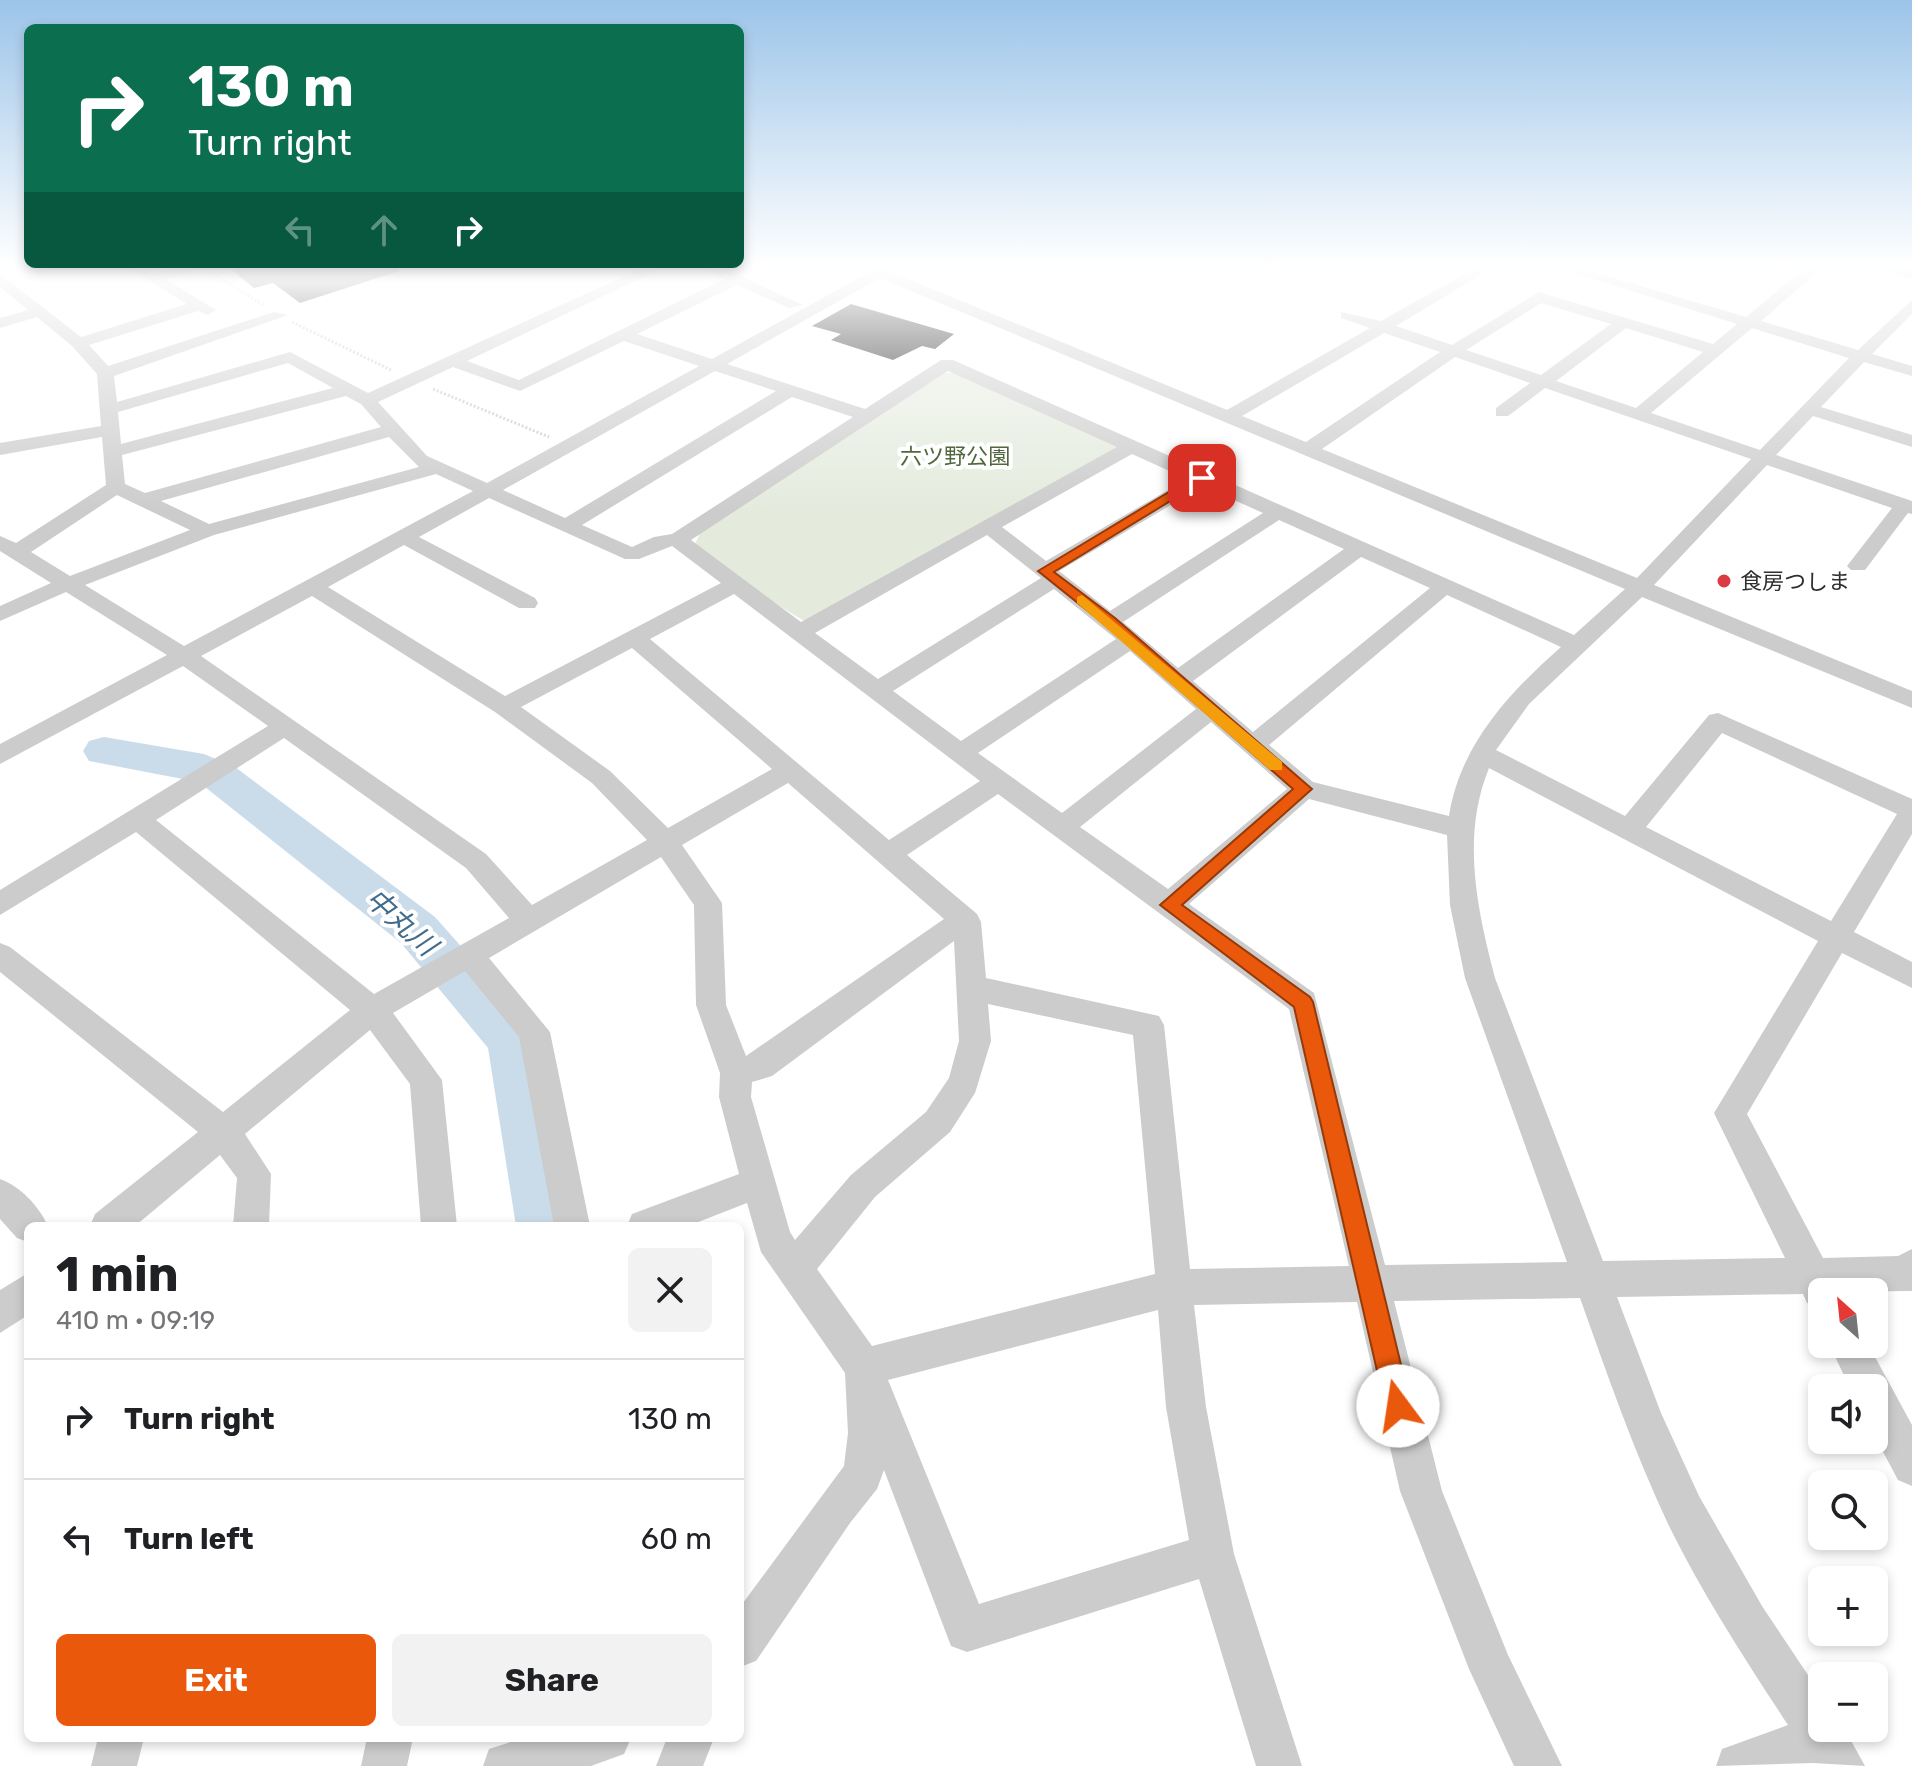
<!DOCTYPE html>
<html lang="en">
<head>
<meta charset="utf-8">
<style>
	:root { --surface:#fff; --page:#f2f2f2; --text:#202124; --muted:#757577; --line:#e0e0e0; --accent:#ea580c }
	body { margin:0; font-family:Rubik,"Noto Sans JP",sans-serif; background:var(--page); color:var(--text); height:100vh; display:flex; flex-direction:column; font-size:30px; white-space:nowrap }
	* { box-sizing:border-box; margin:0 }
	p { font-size:26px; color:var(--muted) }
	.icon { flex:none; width:44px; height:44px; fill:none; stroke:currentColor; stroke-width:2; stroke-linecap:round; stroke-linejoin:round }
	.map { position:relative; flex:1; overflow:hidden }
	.sheet { position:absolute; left:24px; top:1222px; width:720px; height:520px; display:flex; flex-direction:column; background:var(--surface); border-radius:12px; box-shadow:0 4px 12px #0003 }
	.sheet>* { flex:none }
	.guide { position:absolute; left:24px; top:24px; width:720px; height:244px; border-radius:12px; box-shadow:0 4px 12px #0003; background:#0b6e4f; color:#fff; overflow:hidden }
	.needle { width:52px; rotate:333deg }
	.controls { position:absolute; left:1808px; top:1278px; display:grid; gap:16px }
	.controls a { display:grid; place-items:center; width:80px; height:80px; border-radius:12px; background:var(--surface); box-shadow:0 4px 12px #0003; font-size:40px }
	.pin { position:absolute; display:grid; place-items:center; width:68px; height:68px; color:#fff; margin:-34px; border-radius:16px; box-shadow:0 4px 12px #0006 }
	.me { position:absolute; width:88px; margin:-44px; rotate:346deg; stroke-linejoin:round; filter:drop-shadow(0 0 6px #0008) }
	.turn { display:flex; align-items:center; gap:28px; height:168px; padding:0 32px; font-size:36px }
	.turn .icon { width:104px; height:104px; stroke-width:2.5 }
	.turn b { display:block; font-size:56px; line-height:68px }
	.lanes { display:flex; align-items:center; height:76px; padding:0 32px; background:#0003; justify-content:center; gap:40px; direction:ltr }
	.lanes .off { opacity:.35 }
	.round { display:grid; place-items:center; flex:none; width:84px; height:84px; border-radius:12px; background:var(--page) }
	.headline { display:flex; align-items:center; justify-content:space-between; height:136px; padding:0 32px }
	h1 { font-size:48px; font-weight:700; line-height:60px }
	.button { display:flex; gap:16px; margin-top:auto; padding:16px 32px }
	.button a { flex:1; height:92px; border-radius:12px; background:var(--accent); color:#fff; font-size:32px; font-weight:700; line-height:92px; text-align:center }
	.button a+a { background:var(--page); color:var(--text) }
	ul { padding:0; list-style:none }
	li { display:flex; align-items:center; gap:24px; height:120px; padding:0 32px; border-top:2px solid var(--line) }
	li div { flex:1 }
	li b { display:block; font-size:30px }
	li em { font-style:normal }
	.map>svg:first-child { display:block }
	.green { fill:#e4ebdd }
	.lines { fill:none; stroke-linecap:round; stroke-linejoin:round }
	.river { fill:#cadcea; fill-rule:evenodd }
	.building { fill:#161616 }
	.path { stroke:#ccc; stroke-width:3; stroke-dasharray:2 2; stroke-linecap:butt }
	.minor { fill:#ccc; fill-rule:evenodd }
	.route { fill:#ea580c; stroke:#983908; stroke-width:2 }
	.slow { fill:#f59e0b }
	.poi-dot { fill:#db3b42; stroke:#fff; stroke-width:3 }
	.labels { text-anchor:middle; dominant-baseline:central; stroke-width:8; stroke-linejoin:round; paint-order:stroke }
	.far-park-label { font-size:22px; fill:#50683e; stroke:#fff }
	.far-poi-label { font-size:22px; fill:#2f2f2f; stroke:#fff; text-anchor:start }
	.water-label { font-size:28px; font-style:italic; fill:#416c8c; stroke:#fff }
</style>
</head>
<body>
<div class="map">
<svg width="1912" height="1766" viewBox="0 0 1912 1766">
	<rect width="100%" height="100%" fill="#fff"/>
	<!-- green -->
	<polygon class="green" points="945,373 956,373 1121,448 804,621 744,584 694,546 700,533"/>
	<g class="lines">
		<!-- river -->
		<polygon class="river" points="104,737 204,754 235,767 435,917 531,1025 539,1040 574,1226 516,1226 488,1048 401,943 205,787 193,781 89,761 83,751 89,741"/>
	</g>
	<!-- building -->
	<g class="building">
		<polygon points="248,265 398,265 399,271 300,303 273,283 254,288 232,270"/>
		<polygon points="851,304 954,334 935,349 922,346 893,360 831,340 841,334 812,326"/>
	</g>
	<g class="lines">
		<!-- path -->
		<g class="path">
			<polyline points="214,274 263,305"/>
			<polyline points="292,322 391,370"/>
			<polyline points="433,389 549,437"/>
		</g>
		<!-- minor -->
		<g class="minor">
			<path d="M124,265H141L156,273L186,265H209L167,280L216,310L208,315L198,311L89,345L108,366L274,312L288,315L114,376L117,402L290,352L368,393L649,265H668L467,361L519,380L724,279L698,265H717L803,305L789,308L737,285L637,334L712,359L868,273L854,265H896L891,272L1227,410L1370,328L1341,318V312L1381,321L1480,265H1497L1396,326L1452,345L1539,292L1713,344L1737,324L1548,265H1570L1746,317L1809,265H1825L1761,321L1858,350L1912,300V314L1872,354L1912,366V376L1864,362L1821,407L1912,435V447L1813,416L1776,455L1912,501V514L1908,513L1865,570H1851L1847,566L1892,508L1767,465L1654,585L1912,691V708L1642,597L1529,704L1496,750L1625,816L1709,715L1718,713L1912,799V834L1854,932L1912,962V988L1842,953L1747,1114L1823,1258L1898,1256L1912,1249V1291L1822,1292L1820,1308L1807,1303L1803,1294L1617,1297L1661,1413L1699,1496L1762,1606L1822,1696V1728H1844L1865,1766L1813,1763L1716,1766L1722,1749L1788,1725C1746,1661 1703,1595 1669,1526C1634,1452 1607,1374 1580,1298L1394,1301L1442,1491L1508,1655L1562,1766H1514L1469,1669L1400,1491L1357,1302L1194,1305L1206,1407L1234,1554L1302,1766H1256L1199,1579L967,1652L951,1646L884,1470L877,1489L850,1523L756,1661L740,1667V1607L844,1466L848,1433L845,1373L761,1252L747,1203L688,1226H627L632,1214L739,1174L719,1097L720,1073L696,1005L694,905L661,857L489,958L550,1032L590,1226H554L519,1037L465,971L393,1013L442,1080L457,1226H421L410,1084L370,1030L245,1134L271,1174L269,1226H233L237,1178L220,1155L135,1226H90L95,1214L198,1132L0,972V943L10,947L223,1112L350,1010L136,832L0,915V890L268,726L183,666L0,764V744L167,655L66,592L0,621V606L51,583L0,551V536L16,543L106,485L102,437L0,455V443L101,426L97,374L72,346L37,317L0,328V318L28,310L0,287V274L81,337L187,304ZM880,278L1625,589L1574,635L953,360H941L865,409L727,364ZM1541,303L1611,324L1541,375L1466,350ZM1626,328L1703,352L1636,408L1556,381ZM1752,328L1849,358L1760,450L1651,413ZM1384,333L1440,352L1306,442L1242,416ZM624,341L699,366L487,483L427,456L378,402L453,367L520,391ZM1455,357L1530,383L1496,408V416H1508L1545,388L1751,459L1637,578L1322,449ZM288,363L333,388L121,444L118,412ZM715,371L776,391L565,518L503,490ZM948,371L1117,447L801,622L691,540ZM346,396L361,404L381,427L145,493L125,484L122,455ZM792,397L853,417L672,534L654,537L632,547L582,525ZM389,437L419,467L209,524L161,501ZM1132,454L1187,479L1046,561L1002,527ZM436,474L473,491L184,646L85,585L214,535ZM1203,486L1263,513L1110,611L1059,571ZM117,495L190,530L70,576L31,552ZM489,498L625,559H639L672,546L721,583L505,696L328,587L404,545L519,608H535L538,603L535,598L419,537ZM1279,520L1344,549L1178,668L1123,622ZM987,535L1041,578L878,679L815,633ZM1361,557L1430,588L1253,732L1193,681ZM1054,589L1116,639L961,741L893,691ZM734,594L980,781L889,840L650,639ZM1447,595L1561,647C1509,693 1460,745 1449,816L1313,782L1269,745ZM312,596L495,712L592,783L647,840L532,905L486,854L201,656ZM632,648L772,769L668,828L610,771L521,707ZM1130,651L1196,709L1062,813L978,753ZM1211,722L1287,789L1168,889L1080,827ZM1722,733L1897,814L1831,921L1646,827ZM284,738L466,868L509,918L374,994L156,820ZM1489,768L1818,941L1714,1113L1785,1258L1603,1261L1495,978C1477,909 1461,837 1489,768ZM788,783L944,919L746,1056L726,1005L722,903L682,845ZM998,794L1289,1009L1349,1266L1190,1269L1164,1025L1159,1016L986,978L981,922L977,914L907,855ZM1309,799L1447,835L1450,905L1465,978L1567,1262L1385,1265L1314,993L1189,904ZM954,941L959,1041L949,1078L926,1112L851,1175L795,1240L790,1232L751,1097L752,1082L772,1076ZM988,1004L1133,1035L1155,1274L872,1346L817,1269L875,1197L950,1132L975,1093L991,1041ZM1158,1310L1166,1407L1189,1540L979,1604L888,1380Z"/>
			<polygon points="1716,265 1731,265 1723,269"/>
			<polygon points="1866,265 1890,265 1912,270 1912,279"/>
			<path d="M0,1179C20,1186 39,1206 48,1226H28V1242L17,1238L0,1219Z"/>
			<polygon points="28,1273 28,1315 0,1333 0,1290"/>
			<polygon points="1829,1344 1868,1344 1912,1425 1912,1486 1898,1480 1874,1435 1874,1388 1850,1388"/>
			<polygon points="98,1738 144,1738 137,1766 91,1766"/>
			<polygon points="367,1738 413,1738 407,1766 361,1766"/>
			<polygon points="523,1738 631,1738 624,1754 591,1766 483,1766 489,1749"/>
			<polygon points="667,1738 714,1738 703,1766 656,1766"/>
		</g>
	</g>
	<!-- sky -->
	<linearGradient id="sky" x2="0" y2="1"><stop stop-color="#9cc4e9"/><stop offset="0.52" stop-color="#fff"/><stop offset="1" stop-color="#fff" stop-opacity="0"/></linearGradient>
	<rect width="1912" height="512" fill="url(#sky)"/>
	<!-- route -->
	<polygon class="route" points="1197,475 1208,478 1054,572 1115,618 1312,789 1182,905 1310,997 1313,1002 1411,1406 1407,1415 1398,1418 1389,1415 1385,1406 1294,1007 1160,905 1293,789 1104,624 1038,571"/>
	<!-- slow -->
	<polygon class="slow" points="1082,595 1282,762 1282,770 1270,770 1077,603 1077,597"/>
	<!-- markers -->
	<circle class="poi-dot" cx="1724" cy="581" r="8"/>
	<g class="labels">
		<!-- far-park labels -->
		<g class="far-park-label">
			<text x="955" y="456">六ツ野公園</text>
		</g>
		<!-- far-poi labels -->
		<g class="far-poi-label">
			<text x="1740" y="581">食房つしま</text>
		</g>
		<!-- water labels -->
		<g class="water-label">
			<text transform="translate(401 922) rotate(42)">中丸川</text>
		</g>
	</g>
</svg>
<div class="controls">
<a><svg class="needle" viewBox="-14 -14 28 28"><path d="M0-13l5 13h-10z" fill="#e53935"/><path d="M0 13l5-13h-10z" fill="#757577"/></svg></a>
<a><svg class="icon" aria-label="sound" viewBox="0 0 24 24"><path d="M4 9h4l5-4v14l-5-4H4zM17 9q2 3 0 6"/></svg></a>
<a><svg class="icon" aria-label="search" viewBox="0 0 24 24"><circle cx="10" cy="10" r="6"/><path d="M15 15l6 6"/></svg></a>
<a>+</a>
<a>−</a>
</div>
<div class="pin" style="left:1202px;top:478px;background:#d93025"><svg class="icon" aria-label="arrive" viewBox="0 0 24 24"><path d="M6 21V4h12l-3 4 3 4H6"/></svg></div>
<svg class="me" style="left:1398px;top:1406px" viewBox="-20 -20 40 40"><circle r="19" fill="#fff"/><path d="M0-13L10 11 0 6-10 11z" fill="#ea580c"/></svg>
<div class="guide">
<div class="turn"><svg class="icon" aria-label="right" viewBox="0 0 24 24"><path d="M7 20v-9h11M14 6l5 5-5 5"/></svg><div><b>130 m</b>Turn right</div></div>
<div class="lanes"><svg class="icon off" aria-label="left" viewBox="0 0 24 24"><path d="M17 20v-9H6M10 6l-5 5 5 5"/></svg><svg class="icon off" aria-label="ahead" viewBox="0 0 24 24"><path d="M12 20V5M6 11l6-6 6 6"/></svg><svg class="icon" aria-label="right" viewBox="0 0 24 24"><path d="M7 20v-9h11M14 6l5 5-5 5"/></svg></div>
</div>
<section class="sheet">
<div class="headline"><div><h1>1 min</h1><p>410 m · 09:19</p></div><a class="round"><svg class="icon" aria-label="close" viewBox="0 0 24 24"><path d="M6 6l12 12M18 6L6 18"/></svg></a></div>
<ul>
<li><svg class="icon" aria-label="right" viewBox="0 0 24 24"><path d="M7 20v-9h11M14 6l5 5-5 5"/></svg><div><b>Turn right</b></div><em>130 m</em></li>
<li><svg class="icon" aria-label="left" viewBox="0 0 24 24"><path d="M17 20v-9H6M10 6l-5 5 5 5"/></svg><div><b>Turn left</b></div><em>60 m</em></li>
</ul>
<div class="button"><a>Exit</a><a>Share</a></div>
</section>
</div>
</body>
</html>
